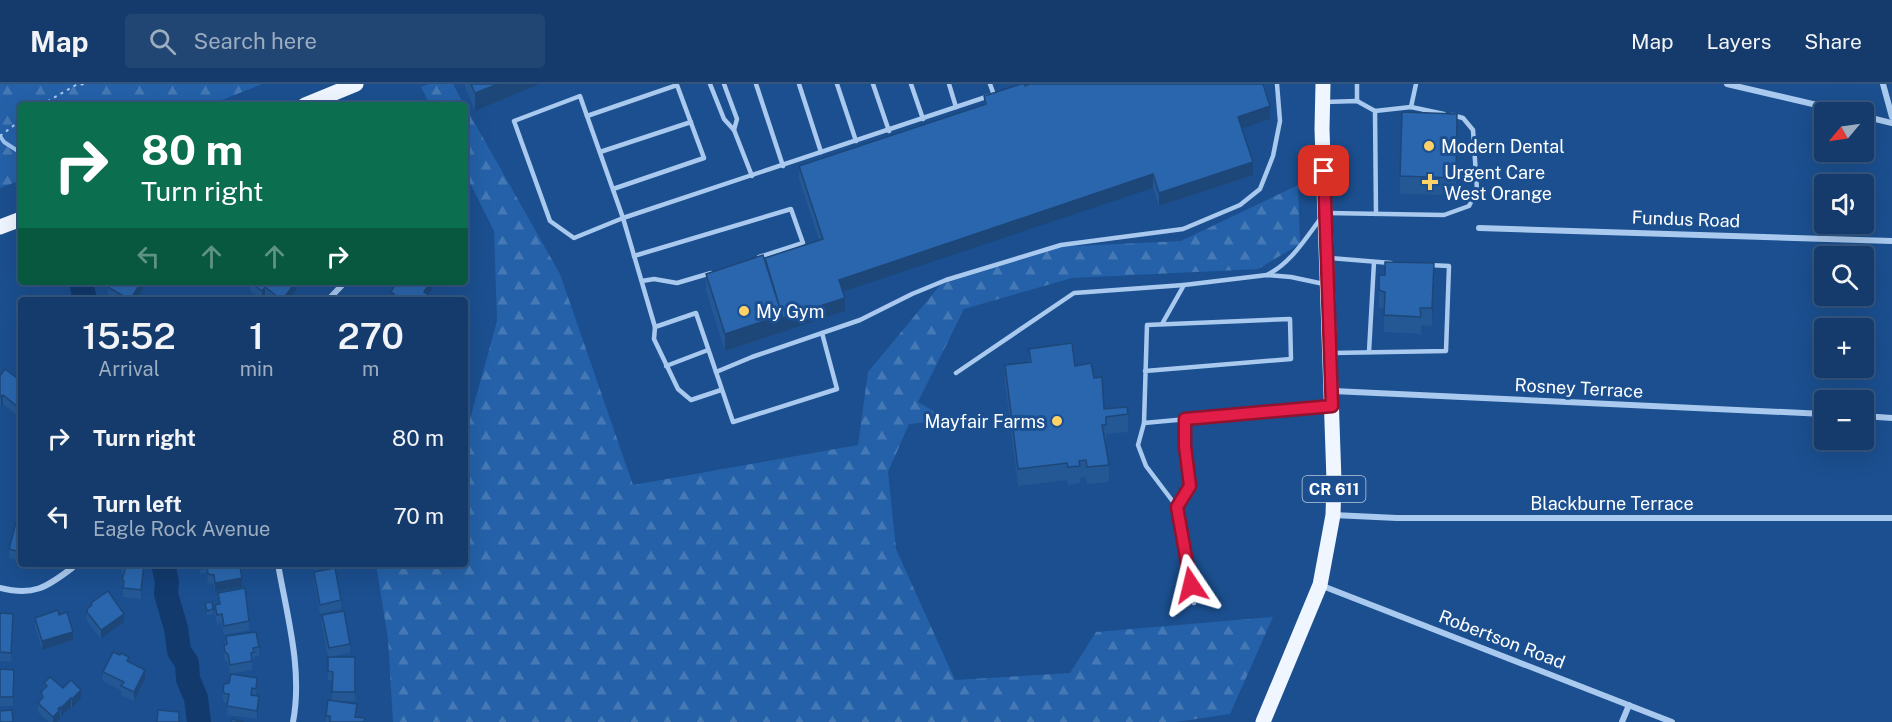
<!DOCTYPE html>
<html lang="en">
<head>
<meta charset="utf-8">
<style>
	:root { --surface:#143b6b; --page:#214673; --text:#f1f3f6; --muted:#9dadc1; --line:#33557e }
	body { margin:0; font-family:"Public Sans",sans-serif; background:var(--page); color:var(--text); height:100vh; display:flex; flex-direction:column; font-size:22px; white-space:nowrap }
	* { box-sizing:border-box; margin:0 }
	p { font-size:20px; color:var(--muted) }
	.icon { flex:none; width:33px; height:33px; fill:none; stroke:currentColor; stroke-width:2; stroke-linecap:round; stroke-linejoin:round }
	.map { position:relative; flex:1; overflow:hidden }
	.side { position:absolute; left:18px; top:213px; width:450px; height:270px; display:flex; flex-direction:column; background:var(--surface); border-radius:6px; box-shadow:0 6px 24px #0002,0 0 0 2px var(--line) }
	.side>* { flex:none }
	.guide { position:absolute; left:18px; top:18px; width:450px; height:183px; border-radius:6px; box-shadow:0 6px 24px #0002,0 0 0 2px var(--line); background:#0b6e4f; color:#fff; overflow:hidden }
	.needle { width:39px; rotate:241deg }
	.controls { position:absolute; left:1814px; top:18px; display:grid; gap:12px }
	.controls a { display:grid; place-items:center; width:60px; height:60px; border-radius:6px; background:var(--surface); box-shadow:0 6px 24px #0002,0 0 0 2px var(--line); font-size:30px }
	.pin { position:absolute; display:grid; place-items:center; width:51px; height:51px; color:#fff; margin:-26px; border-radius:12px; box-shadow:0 3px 9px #0006 }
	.me { position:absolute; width:66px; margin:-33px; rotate:350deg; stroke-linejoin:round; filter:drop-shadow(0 0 4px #0008) }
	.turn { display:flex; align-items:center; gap:21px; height:126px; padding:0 24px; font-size:27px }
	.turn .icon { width:78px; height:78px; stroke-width:2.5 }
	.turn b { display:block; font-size:42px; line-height:51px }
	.lanes { display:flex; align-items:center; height:57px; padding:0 24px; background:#0003; justify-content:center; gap:30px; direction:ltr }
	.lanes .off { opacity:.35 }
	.eta { display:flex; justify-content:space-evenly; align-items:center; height:102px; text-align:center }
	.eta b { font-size:36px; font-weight:600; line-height:42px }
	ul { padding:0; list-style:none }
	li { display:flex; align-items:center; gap:18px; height:78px; padding:0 24px }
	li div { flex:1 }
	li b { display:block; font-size:22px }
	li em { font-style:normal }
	header { display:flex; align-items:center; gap:36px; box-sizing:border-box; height:84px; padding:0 30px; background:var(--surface); border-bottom:2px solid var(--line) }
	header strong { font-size:28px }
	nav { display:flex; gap:33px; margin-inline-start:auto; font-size:21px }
	.search { width:420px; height:54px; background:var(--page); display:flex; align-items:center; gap:15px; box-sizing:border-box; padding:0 21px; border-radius:6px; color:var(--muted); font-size:22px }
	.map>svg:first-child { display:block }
	.forest { fill:url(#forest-firs) }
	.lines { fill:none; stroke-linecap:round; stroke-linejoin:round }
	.stream { stroke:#9cc4f0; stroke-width:4 }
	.river { stroke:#123a6d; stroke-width:24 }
	.path { stroke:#a9c9ee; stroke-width:2; stroke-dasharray:3 4.5; stroke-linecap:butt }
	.lane { stroke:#a9c9ee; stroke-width:4.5 }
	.street { stroke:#a9c9ee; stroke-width:6 }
	.primary { stroke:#f0f6ff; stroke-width:15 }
	.wall { fill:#245895 }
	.shaded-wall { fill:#1d4779 }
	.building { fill:#2a66ad; stroke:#1d4779; stroke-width:1.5 }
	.route-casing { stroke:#92132f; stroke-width:15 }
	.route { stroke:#e11d48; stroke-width:10 }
	.poi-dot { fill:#ffd166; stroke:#1b4f8f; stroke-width:2 }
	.labels { text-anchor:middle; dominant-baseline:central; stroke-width:6; stroke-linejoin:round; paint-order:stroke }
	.shield { fill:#1b4f8f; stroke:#bbcadd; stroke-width:1.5 }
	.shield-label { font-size:16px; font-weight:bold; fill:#fff }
	.poi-label { font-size:18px; fill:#fff; stroke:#1b4f8f; text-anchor:start }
	.street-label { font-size:18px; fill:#fff; stroke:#1b4f8f }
</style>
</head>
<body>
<header>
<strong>Map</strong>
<div class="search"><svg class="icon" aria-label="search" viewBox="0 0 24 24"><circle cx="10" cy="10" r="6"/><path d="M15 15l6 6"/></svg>Search here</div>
<nav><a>Map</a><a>Layers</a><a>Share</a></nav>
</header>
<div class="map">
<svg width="1892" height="638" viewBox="0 0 1892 638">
	<defs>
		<pattern id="forest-firs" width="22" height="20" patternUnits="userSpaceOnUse" patternTransform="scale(1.5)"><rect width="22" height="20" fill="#2461a8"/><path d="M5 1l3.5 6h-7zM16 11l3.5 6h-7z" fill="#4579b5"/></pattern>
	</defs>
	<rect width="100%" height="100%" fill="#1b4f8f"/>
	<!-- forest -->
	<g class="forest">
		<polygon points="0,0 262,0 209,21 21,21 21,96 0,104"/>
		<polygon points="429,0 453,0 464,21 430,21 421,3"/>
		<polygon points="465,22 560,190 633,401 858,361 868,288 941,200 1055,163 1181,157 1298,101 1300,160 1258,185 1072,194 964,225 918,318 948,336 909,340 888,388 896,465 955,596 1070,589 1096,548 1273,533 1230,630 1176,638 393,638 388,555 376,480 465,480 465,353 497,237 494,147 465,89"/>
	</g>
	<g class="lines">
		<!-- stream -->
		<polyline class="stream" points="0,52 4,58 21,69"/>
		<!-- river -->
		<g class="river">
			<polyline points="81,198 85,216"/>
			<polyline points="163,480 167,498 166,510 176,544 179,567 187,579 188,595 196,614 199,638"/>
		</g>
		<!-- path -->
		<g class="path">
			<polyline points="41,21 76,1 87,0"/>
			<polyline points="0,52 21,36"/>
		</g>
		<!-- lane -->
		<g class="lane">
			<polyline points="710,0 724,35 734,46 752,92"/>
			<polyline points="724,0 737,35 734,46"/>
			<polyline points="756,0 783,82"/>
			<polyline points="799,0 821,68"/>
			<polyline points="837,0 856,57"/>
			<polyline points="873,0 889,47"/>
			<polyline points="911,0 923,35"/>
			<polyline points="949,0 956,23"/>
			<polyline points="990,0 994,11"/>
			<polyline points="1357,0 1357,17"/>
			<polyline points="1324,18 1357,17 1375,27 1376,130"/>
			<polyline points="1411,23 1416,0"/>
			<polyline points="1375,27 1411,23 1444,30"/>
			<polyline points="587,32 580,12 514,37 550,137 574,154 623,134 989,12"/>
			<polyline points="600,68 691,38"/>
			<polyline points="613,105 704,74 677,1 587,32 623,134 655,243"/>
			<polyline points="1327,129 1444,131 1469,122 1477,106 1473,46 1463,34 1452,31"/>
			<polyline points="634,172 791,125 803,159 759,173"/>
			<polyline points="1330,174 1391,179"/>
			<path d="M1267,191C1291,179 1305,155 1321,134"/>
			<polyline points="642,197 654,195 677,199 711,189"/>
			<polyline points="1162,240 1184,201 1267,191 1291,193 1324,200"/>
			<polyline points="1369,268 1374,178"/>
			<polyline points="1332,269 1446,267 1449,182 1429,181"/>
			<polyline points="666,282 708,266"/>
			<polyline points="1145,287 1291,275 1290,235 1147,241 1144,339 1329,322"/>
			<polyline points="716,288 752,273 860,236 912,210 946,196 1061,161 1183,145 1240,121 1260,105 1273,72 1280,37 1277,0"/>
			<polyline points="956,289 1074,209 1184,201"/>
			<polyline points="721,306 691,316 678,305 654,255 655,243 696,229 733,338 837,305 822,249"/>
			<polyline points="1144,339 1138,361 1146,382 1177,423 1194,519"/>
			<polyline points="1177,423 1190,402 1185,362 1185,335"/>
		</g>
		<!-- street -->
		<g class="street">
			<polyline points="1727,0 1847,28"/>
			<polyline points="1883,0 1892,33"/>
			<polyline points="1863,32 1892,39"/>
			<polyline points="1479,144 1892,157"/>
			<polyline points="328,216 345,198"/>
			<polyline points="1333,307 1824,330"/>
			<polyline points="1863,332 1892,334"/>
			<polyline points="1333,431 1397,434 1892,434"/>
			<path d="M278,480C287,532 303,586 293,638"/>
			<polyline points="1320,501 1672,638"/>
			<path d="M0,504C33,512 46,504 72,484"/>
			<polyline points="1622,638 1629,621"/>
		</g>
		<!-- primary -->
		<g class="primary">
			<polyline points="305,21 356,0"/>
			<polyline points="0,143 21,135"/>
			<polyline points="1263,638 1320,501 1333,431 1334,397 1322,45 1323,0"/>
		</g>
	</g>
	<!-- wall -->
	<g class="wall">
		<polygon points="464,0 540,0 475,27"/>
		<polygon points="1025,2 1270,35 1242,44 1253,91 1159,122 1153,104 843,207 845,227 725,267 706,207 706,190 765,174 819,156 799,95 799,82 984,21 984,12"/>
		<polygon points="1457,47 1456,111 1400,110 1400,92"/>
		<polygon points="1379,191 1434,196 1432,242 1421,241 1421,250 1384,248 1384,225 1379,223"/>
		<polygon points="147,198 136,216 115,216 108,212 108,203"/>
		<polygon points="250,198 296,206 289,216 270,216 265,212 262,216 250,207"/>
		<polygon points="1029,265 1075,282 1094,294 1104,325 1128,330 1128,348 1106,350 1106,358 1105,358 1109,381 1109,398 1087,400 1086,393 1080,394 1080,399 1068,401 1067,396 1018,402 1005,299 1005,281 1029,278"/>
		<polygon points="0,292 21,297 21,328 18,332 3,320 0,322"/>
		<polygon points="21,428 21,477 9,474 9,465"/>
		<polygon points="122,480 145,480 141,515 123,513 122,496 124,491 122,490"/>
		<polygon points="199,480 209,480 209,482 210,480 241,480 242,503 215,508 214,500 208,499 207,488 200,490"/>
		<polygon points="313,480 339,480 339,482 314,486"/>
		<polygon points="314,488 341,516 341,525 320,530 314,497"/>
		<polygon points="218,509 249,537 249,546 224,551 222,539 217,540 215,530 215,521 219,521"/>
		<polygon points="91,519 124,538 101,555 87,537 87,528 91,522"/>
		<polygon points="205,519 213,525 213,530 207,531"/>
		<polygon points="0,529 13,530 11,578 0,577"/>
		<polygon points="59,531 73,556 42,566 35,542 35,534"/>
		<polygon points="322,531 350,560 350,569 329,573 355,573 355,617 333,617 357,629 357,633 365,638 326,638 326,632 332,617 332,596 328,596 328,573 322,540"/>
		<polygon points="226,552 259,563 259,572 254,573 254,577 252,577 252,586 230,590 228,579 225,577 224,571"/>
		<polygon points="129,578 145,595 134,617 121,611 121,606 103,597 103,588"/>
		<polygon points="0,585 14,586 13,622 0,622"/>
		<polygon points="44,599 63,604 81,614 72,624 71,623 61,633 60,631 60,635 57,638 49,638 38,628 38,619 41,616 41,608 44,604"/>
		<polygon points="257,603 256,612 259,621 257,635 227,631 228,619 225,619 223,616 223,607"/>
	</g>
	<!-- shaded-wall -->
	<g class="shaded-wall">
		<polygon points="498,0 540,0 475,27 475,9"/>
		<polygon points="1270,22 1270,35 1238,46 1238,33"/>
		<polygon points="1253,78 1253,91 1159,122 1159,109"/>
		<polygon points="1153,90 1153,104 839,209 839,196"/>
		<polygon points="1434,179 1434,196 1432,242 1432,224"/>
		<polygon points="141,198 147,198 136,216 130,216"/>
		<polygon points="296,198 296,206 289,216 282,216"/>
		<polygon points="430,198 432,198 432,205 424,216 424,208"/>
		<polygon points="265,203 265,212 262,216 262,207"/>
		<polygon points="845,214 845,227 725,267 725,250 782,231"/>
		<polygon points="3,311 3,320 1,323 1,314"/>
		<polygon points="21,319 21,328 18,332 18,323"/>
		<polygon points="144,480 145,480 141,515 141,506"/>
		<polygon points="242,494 242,503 215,508 215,499"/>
		<polygon points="124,530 124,538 101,555 101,546"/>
		<polygon points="73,548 73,556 42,566 42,557"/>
		<polygon points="145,586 145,595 134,617 134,608"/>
		<polygon points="81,606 81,614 72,624 72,615"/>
		<polygon points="259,612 259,621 257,635 257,627"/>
		<polygon points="71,614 71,623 61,633 61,624"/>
		<polygon points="60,623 60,635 57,638 53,638 53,633"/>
	</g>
	<!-- building -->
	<g class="building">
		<polygon points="471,0 498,0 475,9"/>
		<polygon points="1021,0 1025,0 1025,2 1030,0 1263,0 1270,22 1238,33 1253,78 1159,109 1153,90 839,196 845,214 782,234 782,231 765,174 823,155 799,82 986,20 984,12"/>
		<polygon points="1402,28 1457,30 1456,94 1400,92"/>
		<polygon points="763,171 782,231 725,250 706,190"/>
		<polygon points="1385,178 1434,179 1432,224 1420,224 1421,233 1384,231 1385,208 1379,206 1379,191 1385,191"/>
		<polygon points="111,198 141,198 130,216 108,203"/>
		<polygon points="250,198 296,198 282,216 265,203 262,207"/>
		<polygon points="401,198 430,198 424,208 431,213 429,216 390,216 394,210 391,208 396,199 400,201"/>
		<polygon points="1072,259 1075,282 1091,279 1094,294 1102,293 1104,325 1127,323 1128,330 1106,333 1106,341 1102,341 1109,381 1087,383 1086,376 1079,377 1080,382 1068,383 1067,379 1018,385 1005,281 1031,278 1029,265"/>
		<polygon points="5,285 21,297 21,319 18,323 3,311 0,313 0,292"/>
		<polygon points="19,427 21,428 21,468 9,465"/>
		<polygon points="122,480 144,480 141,506 123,504 124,497 122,496 126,482 122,481"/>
		<polygon points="200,480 209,480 209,482 207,484 200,485"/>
		<polygon points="212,480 236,480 237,484 240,483 242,494 215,499 214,491 208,490 207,483"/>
		<polygon points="335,484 341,516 320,521 314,488"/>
		<polygon points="245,504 249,537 224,542 222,530 217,531 215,521 220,520 218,509"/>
		<polygon points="108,507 124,530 101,546 87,528 88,524 92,521 91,519"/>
		<polygon points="212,518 213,525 207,527 205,519"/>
		<polygon points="58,526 59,531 67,528 73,548 42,557 35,534"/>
		<polygon points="344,527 350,560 329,564 322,531"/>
		<polygon points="0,529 13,530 11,569 0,568"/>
		<polygon points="256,548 259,563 253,564 254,568 251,569 252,577 230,581 228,570 225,568 224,562 227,560 226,552"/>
		<polygon points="113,568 120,571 121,569 129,573 127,577 145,586 134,608 121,602 124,598 103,588"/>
		<polygon points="328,573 355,573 355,608 332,608 333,588 328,587"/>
		<polygon points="0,585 14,586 13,613 0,613"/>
		<polygon points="231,590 257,594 256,605 252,604 251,611 259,612 257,627 227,622 229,610 225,610 223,607 224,600 229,599"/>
		<polygon points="50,593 63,604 71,596 81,606 72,615 71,614 61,624 60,623 58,625 60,626 53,633 38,619 43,613 41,608 47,602 44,599"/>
		<polygon points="328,616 357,620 355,633 365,634 364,638 330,638 330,632 326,632"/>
		<polygon points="12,626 13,638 0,638 0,627"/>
		<polygon points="158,626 179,628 179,638 157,638"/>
		<polygon points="232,635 243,638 231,638"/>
	</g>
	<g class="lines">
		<!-- route casing -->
		<g class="route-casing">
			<polyline id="route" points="1191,501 1177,423 1190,402 1185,362 1185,335 1332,322 1324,87"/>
		</g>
		<!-- route -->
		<use href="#route" class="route"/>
	</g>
	<!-- markers -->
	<g class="poi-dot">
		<circle cx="1429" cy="62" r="6"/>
		<path d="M1427 89h6v6h6v6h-6v6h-6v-6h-6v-6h6z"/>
		<circle cx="744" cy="227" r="6"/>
		<circle cx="1057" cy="337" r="6"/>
	</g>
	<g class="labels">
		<!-- shield labels -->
		<rect class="shield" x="1302.5" y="392" width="63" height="26" rx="4.5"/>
		<g class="shield-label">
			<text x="1334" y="405">CR 611</text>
		</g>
		<!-- poi labels -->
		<g class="poi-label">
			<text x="1441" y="62">Modern Dental</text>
			<text x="1444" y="88">Urgent Care<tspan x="1444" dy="21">West Orange</tspan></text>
			<text x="756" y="227">My Gym</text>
			<text x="1045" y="337" text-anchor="end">Mayfair Farms</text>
		</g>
		<!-- street labels -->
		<g class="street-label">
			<text transform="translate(1686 135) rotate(2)">Fundus Road</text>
			<text transform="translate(1579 304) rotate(3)">Rosney Terrace</text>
			<text x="1612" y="419">Blackburne Terrace</text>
			<text transform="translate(1502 555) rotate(21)">Robertson Road</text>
		</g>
	</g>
</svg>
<div class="controls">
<a><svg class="needle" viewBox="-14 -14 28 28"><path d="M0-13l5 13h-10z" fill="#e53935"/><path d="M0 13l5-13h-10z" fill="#9dadc1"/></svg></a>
<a><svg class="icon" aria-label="sound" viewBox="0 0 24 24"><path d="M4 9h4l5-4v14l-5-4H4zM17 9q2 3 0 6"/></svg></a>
<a><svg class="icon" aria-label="search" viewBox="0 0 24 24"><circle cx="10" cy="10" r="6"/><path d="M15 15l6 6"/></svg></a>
<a>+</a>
<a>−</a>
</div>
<div class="pin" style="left:1324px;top:87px;background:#d93025"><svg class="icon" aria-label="arrive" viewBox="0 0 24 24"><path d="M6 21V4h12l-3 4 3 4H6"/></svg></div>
<svg class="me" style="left:1191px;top:501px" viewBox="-20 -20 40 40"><path d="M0-17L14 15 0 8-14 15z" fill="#e11d48" stroke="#fff" stroke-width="4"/></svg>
<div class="guide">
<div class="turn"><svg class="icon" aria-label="right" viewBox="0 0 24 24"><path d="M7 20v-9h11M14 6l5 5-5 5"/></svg><div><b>80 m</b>Turn right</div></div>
<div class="lanes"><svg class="icon off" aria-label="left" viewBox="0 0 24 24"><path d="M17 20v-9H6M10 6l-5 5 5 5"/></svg><svg class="icon off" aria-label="ahead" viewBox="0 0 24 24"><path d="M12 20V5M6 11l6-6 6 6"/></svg><svg class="icon off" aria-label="ahead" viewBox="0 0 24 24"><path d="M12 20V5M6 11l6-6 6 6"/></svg><svg class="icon" aria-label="right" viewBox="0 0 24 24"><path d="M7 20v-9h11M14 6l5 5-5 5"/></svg></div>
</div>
<section class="side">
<div class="eta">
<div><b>15:52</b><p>Arrival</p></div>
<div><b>1</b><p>min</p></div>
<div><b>270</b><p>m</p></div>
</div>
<ul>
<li><svg class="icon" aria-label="right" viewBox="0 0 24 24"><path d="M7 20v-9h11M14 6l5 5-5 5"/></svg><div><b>Turn right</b></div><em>80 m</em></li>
<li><svg class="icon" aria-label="left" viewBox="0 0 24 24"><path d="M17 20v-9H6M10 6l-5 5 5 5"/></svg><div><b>Turn left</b><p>Eagle Rock Avenue</p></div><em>70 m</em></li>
</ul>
</section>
</div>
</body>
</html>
